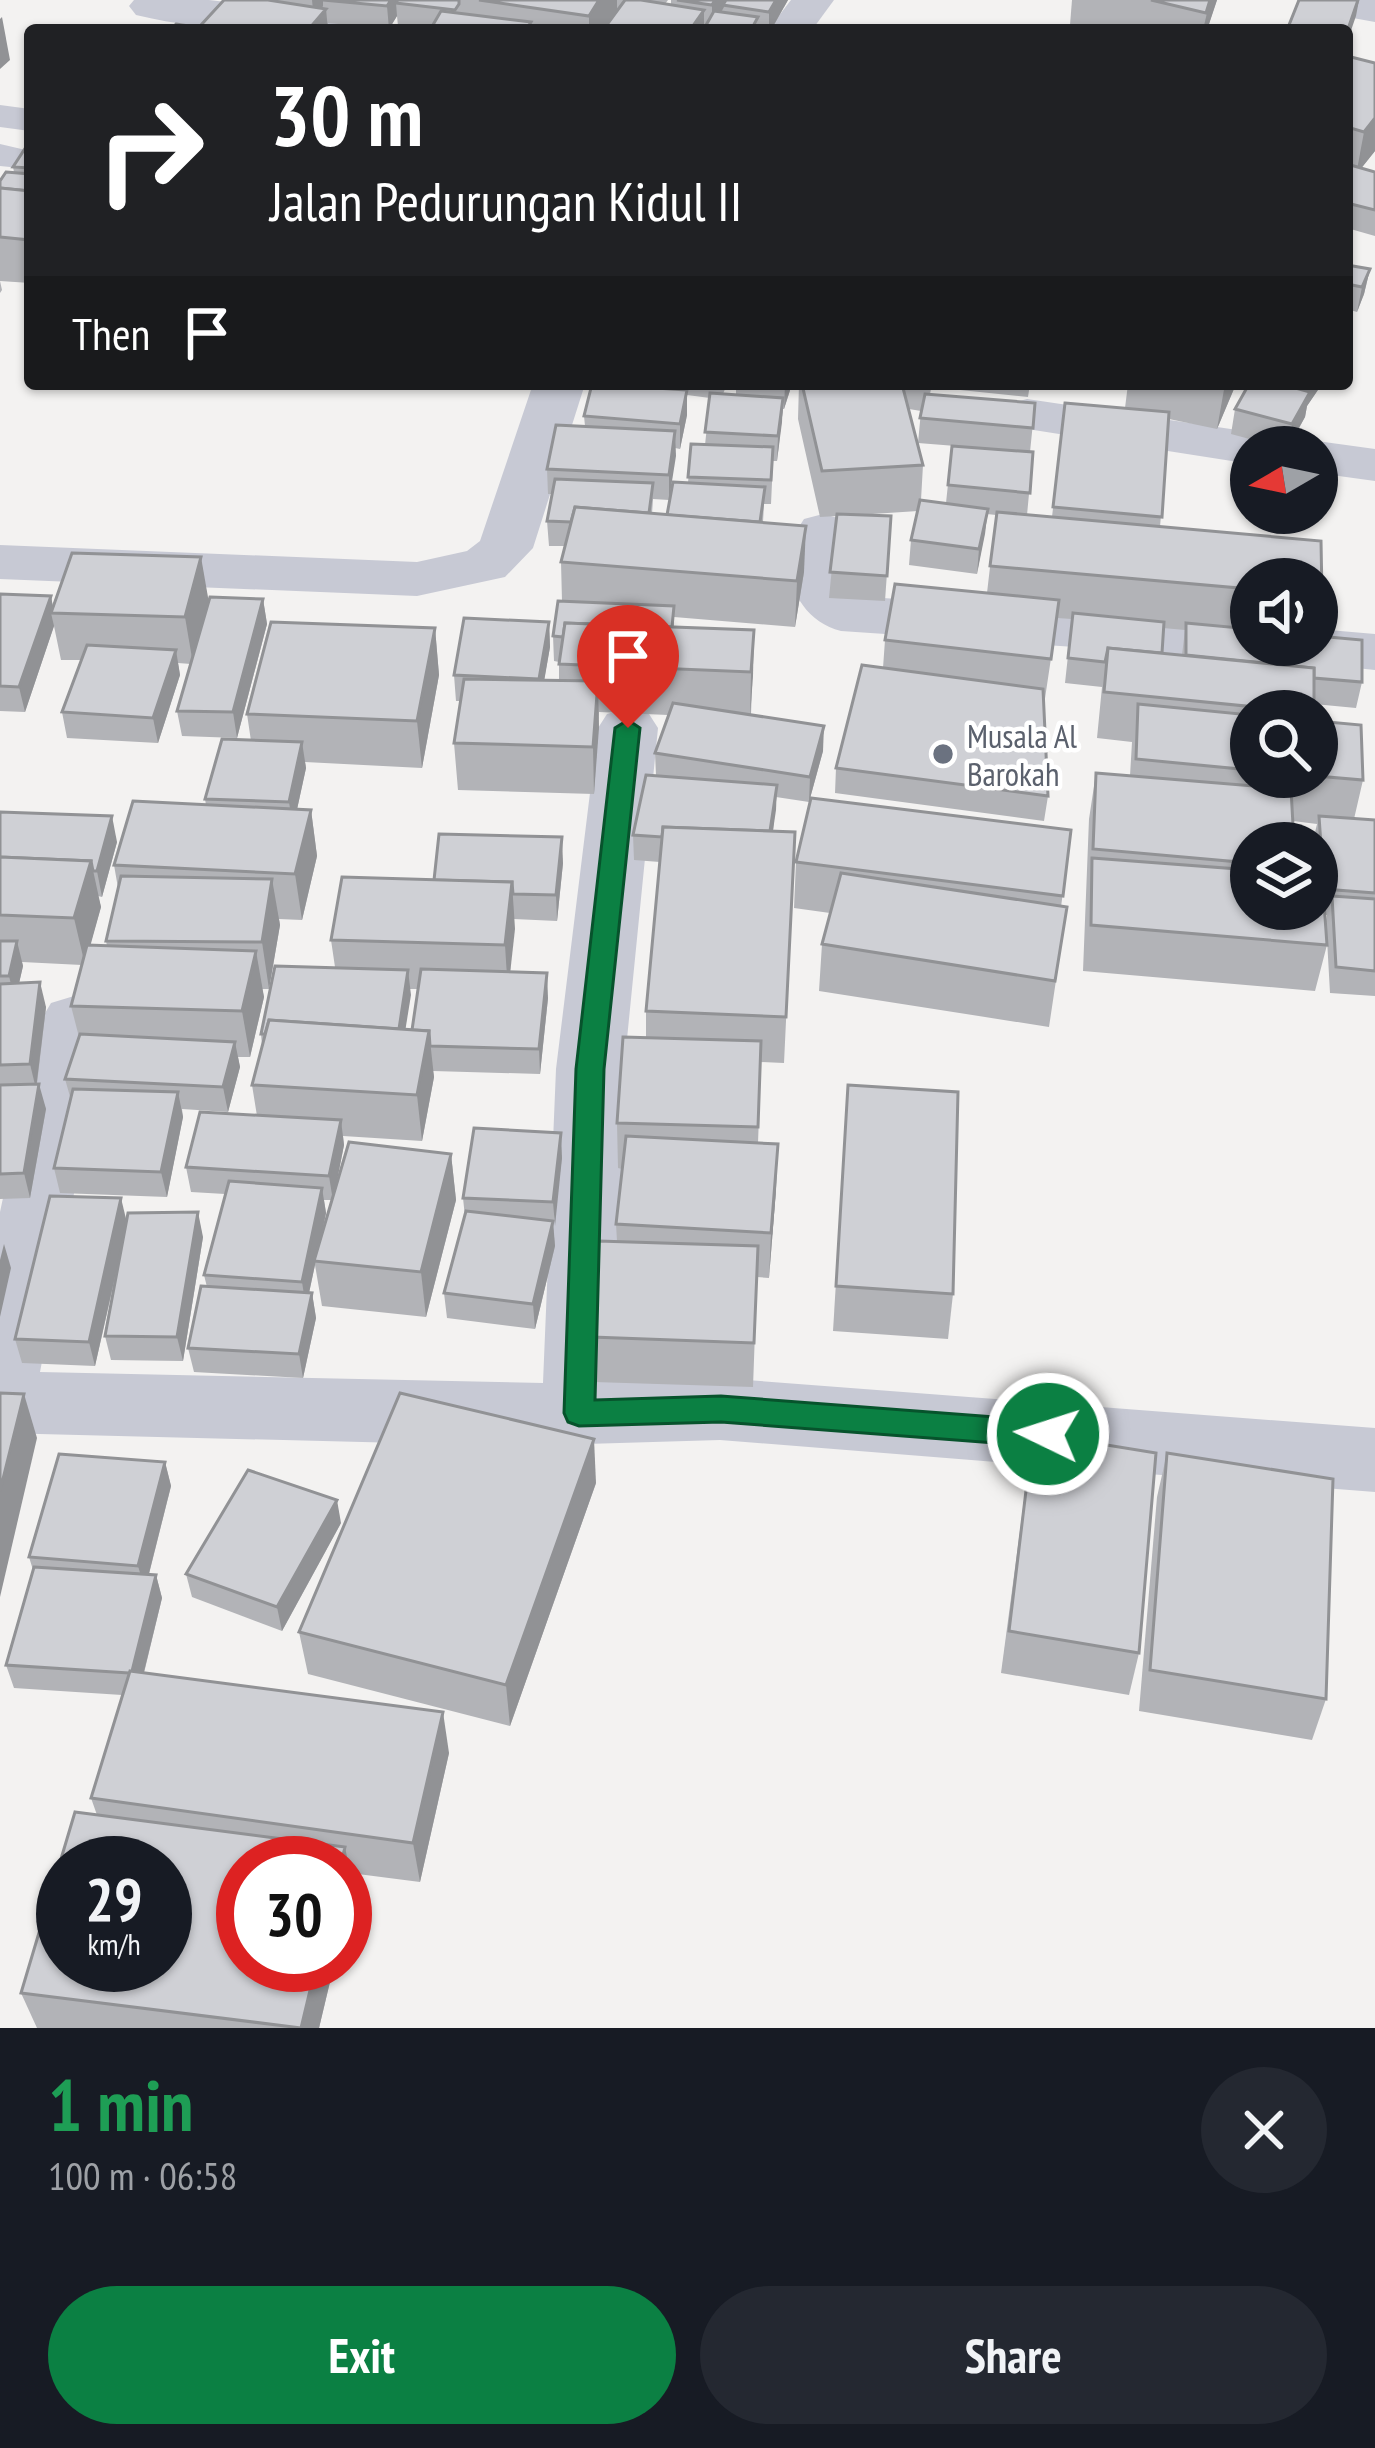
<!DOCTYPE html>
<html lang="en">
<head>
<meta charset="utf-8">
<style>
	:root { --surface:#171b24; --page:#242831; --text:#f1f3f6; --muted:#9ea1a6; --accent:#0b8043 }
	body { margin:0; font-family:"PT Sans Narrow",sans-serif; background:var(--page); color:var(--text); height:100vh; display:flex; flex-direction:column; font-size:45px; white-space:nowrap }
	* { box-sizing:border-box; margin:0 }
	p { font-size:39px; color:var(--muted) }
	.icon { flex:none; width:66px; height:66px; fill:none; stroke:currentColor; stroke-width:2; stroke-linecap:round; stroke-linejoin:round }
	.map { position:relative; height:2028px; overflow:hidden }
	.drawer { display:flex; flex-direction:column; background:var(--surface); flex:1 }
	.drawer>* { flex:none }
	.top-card { position:absolute; left:24px; top:24px; width:1329px; height:366px; border-radius:12px; box-shadow:0 3px 9px #0004; background:#202124; color:#fff; overflow:hidden }
	.needle { width:78px; rotate:261deg }
	.controls { position:absolute; left:1230px; top:426px; display:grid; gap:24px }
	.controls a { display:grid; place-items:center; width:108px; height:108px; border-radius:50%; background:var(--surface); box-shadow:0 3px 9px #0004; font-size:60px }
	.speed { position:absolute; left:36px; top:1836px; display:flex; gap:24px; font-size:60px; font-weight:700; text-align:center }
	.speed>* { display:grid; place-content:center; width:156px; height:156px; border-radius:50%; background:var(--surface); box-shadow:0 3px 9px #0004; line-height:1 }
	.speed small { font-size:30px; font-weight:400 }
	.speed .limit { border:18px solid #d22; background:#fff; color:#111 }
	.pin { position:absolute; display:grid; place-items:center; width:102px; height:102px; color:#fff; margin:-123px -51px; border-radius:50% 50% 50% 0; rotate:-45deg; box-shadow:0 0 12px #0007 }
	.pin .icon { rotate:45deg }
	.me { position:absolute; width:132px; margin:-66px; rotate:274deg; stroke-linejoin:round; filter:drop-shadow(0 0 9px #0008) }
	.turn { display:flex; align-items:center; gap:42px; height:252px; padding:0 48px; font-size:54px }
	.turn .icon { width:156px; height:156px; stroke-width:2.5 }
	.turn b { display:block; font-size:84px; line-height:102px }
	.then { display:flex; align-items:center; height:114px; padding:0 48px; background:#0003; gap:24px; font-size:45px }
	.round { display:grid; place-items:center; flex:none; width:126px; height:126px; border-radius:63px; background:var(--page) }
	.headline { display:flex; align-items:center; justify-content:space-between; height:204px; padding:0 48px }
	h1 { font-size:72px; font-weight:800; line-height:90px; color:#1e9e55 }
	.cta { display:flex; gap:24px; margin-top:auto; padding:24px 48px }
	.cta a { flex:1; height:138px; border-radius:72px; background:var(--accent); color:#fff; font-size:48px; font-weight:800; line-height:138px; text-align:center }
	.cta a+a { background:var(--page); color:var(--text) }
	.map>svg:first-child { display:block }
	.lines { fill:none; stroke-linecap:round; stroke-linejoin:round }
	.lane { fill:#c7c9d4; fill-rule:evenodd }
	.street { fill:#c7c9d4; fill-rule:evenodd }
	.wall { fill:#b2b3b7; fill-rule:evenodd }
	.shaded-wall { fill:#919295 }
	.building { fill:#cfd0d5; stroke:#919295; stroke-width:3; fill-rule:evenodd }
	.route { fill:#0b8043; stroke:#07532c; stroke-width:3 }
	.worship-dot { fill:#6b7280; stroke:#fff; stroke-width:4.5 }
	.labels { text-anchor:middle; dominant-baseline:central; stroke-width:9; stroke-linejoin:round; paint-order:stroke }
	.worship-label { font-size:33px; fill:#5b616d; stroke:#fff; text-anchor:start }
</style>
</head>
<body>
<div class="map">
<svg width="1375" height="2028" viewBox="0 0 1375 2028">
	<rect width="100%" height="100%" fill="#f3f2f1"/>
	<g class="lines">
		<!-- lane -->
		<g class="lane">
			<polygon points="0,105 30,109 30,131 0,127"/>
			<polygon points="0,144 30,151 30,169 0,166"/>
		</g>
		<!-- street -->
		<g class="street">
			<path d="M134,0H209L352,17L367,21L374,30C295,30 213,34 136,15L129,6Z"/>
			<polygon points="791,0 834,0 812,30 768,30"/>
			<polygon points="1297,0 1375,0 1375,22 1303,9"/>
			<polygon points="533,384 585,384 533,548 505,577 417,596 0,579 0,545 417,562 467,551 480,541"/>
			<polygon points="1027,399 1251,432 1270,437 1277,447 1251,447 1251,464 1008,426 1001,415 1008,404"/>
			<polygon points="1317,441 1375,449 1375,481 1317,473 1317,447 1297,447"/>
			<path d="M823,514L842,519C858,542 839,572 854,596L1251,623V645H1317V629L1375,634V670C1347,668 1270,654 1251,659L841,631C792,618 775,561 804,519Z"/>
			<polygon points="628,708 649,714 658,728 624,1069 617,1381 720,1378 1375,1428 1375,1492 720,1440 519,1446 0,1433 0,1212 41,1020 51,1003 74,996 97,1003 107,1020 40,1372 543,1383 556,1069 598,728 607,714"/>
		</g>
	</g>
	<!-- wall -->
	<g class="wall">
		<polygon points="223,0 668,0 665,4 671,5 671,0 788,0 771,30 705,30 704,27 704,30 430,30 398,26 397,16 389,29 328,23 328,30 171,30 202,28 201,25"/>
		<polygon points="1072,0 1217,0 1207,30 1093,30 1070,25"/>
		<polygon points="1347,56 1375,151 1361,168 1375,172 1375,236 1347,228"/>
		<polygon points="30,147 30,283 0,281 2,290 0,293 0,181 14,172 13,167"/>
		<polygon points="1347,265 1370,269 1364,294 1357,312 1347,309"/>
		<path d="M626,384H727L723,394L736,395V384H792L784,409H783L777,461H773L771,504H764L763,522L804,572L795,627L674,617V627L754,630L751,715L823,751L809,802L776,797L773,831L795,832L784,1063L761,1062L758,1143L776,1190L769,1278L757,1277L753,1387L594,1382L592,1337L617,1241L616,1224L622,1169L618,1168L617,1123L646,1038V1011L660,862L634,860L633,835L656,775L655,753L668,715L599,712L594,794L458,790L454,743L461,701H456L454,675L549,622L550,647L544,680L559,681V662L554,661L553,636L562,601L561,562L565,546H549L547,521L552,494H548L547,469L585,426L584,416L626,386ZM687,395L710,398L705,445L691,444L688,483L667,515L652,514L653,499L669,500L675,448L680,449L687,415Z"/>
		<path d="M799,384H932L930,394L1035,403L1030,452H1033L1027,515L1052,517L1065,403L1125,408L1128,384H1236L1217,429L1169,419L1160,527L1321,541L1322,595L1317,619V579H1251V645H1317V636L1362,640V682L1356,708L1314,704V711H1251V777H1317V721L1361,725L1363,780L1354,819L1375,820V996L1330,993L1326,921L1327,915H1324L1327,945L1315,991L1083,971L1089,819L1096,773L1130,776L1132,742L1097,738L1102,687L1065,683L1072,619L1057,618L1044,705L1048,796L1044,821L835,793L836,768L862,665L883,668L885,640L895,584L987,593L996,515L987,514L977,574L909,565L911,540L918,511L857,515L891,516L885,601L829,598L837,516L820,517L798,419ZM909,409L921,411L918,443L1006,450L952,446L946,503L921,500L923,465ZM1163,628L1185,630L1182,655L1162,653ZM1293,821L1317,824L1313,841L1317,843V909H1251V843H1294Z"/>
		<polygon points="952,384 1030,384 1028,397 951,389"/>
		<polygon points="1249,384 1322,384 1307,406 1305,417 1289,447 1280,447 1231,434 1235,409"/>
		<polygon points="0,594 51,596 53,608 263,599 267,624 237,738 182,736 177,711 191,664 178,663 180,675 158,743 67,738 62,712 81,660 61,660 54,626 25,712 0,711"/>
		<polygon points="435,628 439,675 422,768 305,762 306,768 297,809 311,810 317,856 302,920 279,919 280,925 269,989 262,989 264,997 250,1057 238,1057 240,1067 228,1112 182,1109 183,1117 167,1197 60,1193 54,1168 71,1100 65,1079 79,1037 71,1006 82,965 22,962 23,966 19,983 46,1007 37,1084 46,1109 30,1198 0,1199 0,812 117,842 102,897 98,896 101,907 90,945 107,946 106,941 118,888 114,865 206,805 205,799 251,741 247,714"/>
		<polygon points="1071,830 1061,907 1067,907 1049,1027 819,991 822,944 830,913 794,908 796,862"/>
		<path d="M563,863L557,921L514,919L510,972L548,998L540,1074L433,1071L434,1077L422,1141L343,1136L344,1145L336,1185L451,1154L456,1200L426,1317L322,1306L315,1265L309,1293H312L316,1318L303,1378L194,1372L188,1348L207,1287L204,1275L225,1194L191,1192L186,1167L257,1116L252,1085L262,1045L261,1034L335,967L331,940L434,880ZM410,989H418L412,1030L405,1029ZM324,1200H332L320,1243L326,1213Z"/>
		<polygon points="848,1085 953,1294 948,1339 833,1331"/>
		<polygon points="562,1158 553,1226 555,1246 535,1329 447,1318 444,1293 465,1217 463,1198"/>
		<polygon points="127,1221 203,1237 183,1361 111,1360 105,1336 121,1252 95,1366 22,1363 15,1339"/>
		<polygon points="1033,1433 1139,1653 1129,1695 1001,1673"/>
		<polygon points="1167,1453 1326,1699 1312,1740 1139,1711 1157,1497"/>
		<polygon points="165,1462 171,1486 149,1574 156,1575 162,1598 144,1673 449,1753 420,1882 350,1873 353,1886 243,1965 334,1965 319,2028 37,2028 21,1993 97,1815 91,1798 122,1695 14,1688 6,1665 33,1570 29,1557"/>
		<polygon points="596,1483 510,1726 308,1674 299,1632"/>
		<polygon points="341,1523 282,1631 192,1597 186,1574"/>
	</g>
	<!-- shaded-wall -->
	<g class="shaded-wall">
		<polygon points="312,0 323,0 323,6 314,20"/>
		<polygon points="391,0 406,0 396,3 397,16 389,29 387,6"/>
		<polygon points="599,0 617,0 617,15 608,30 589,30 589,16"/>
		<polygon points="715,0 728,0 712,28 712,5"/>
		<polygon points="776,0 788,0 771,30 769,30 769,12"/>
		<polygon points="1210,0 1217,0 1207,30 1203,30"/>
		<polygon points="1359,0 1356,16 1347,42 1347,32"/>
		<polygon points="326,9 328,30 308,30"/>
		<polygon points="704,10 704,30 690,30"/>
		<polygon points="2,17 10,60 0,69 0,19"/>
		<polygon points="1375,118 1375,151 1356,175 1364,132"/>
		<polygon points="1370,269 1364,294 1357,312 1362,287"/>
		<polygon points="785,384 792,384 784,409"/>
		<polygon points="1225,384 1236,384 1217,429"/>
		<polygon points="1322,384 1307,406 1305,417 1288,447 1292,424 1307,397 1310,385"/>
		<polygon points="687,390 687,415 680,449 680,424"/>
		<polygon points="783,398 782,422 777,461 778,436"/>
		<polygon points="675,431 676,456 669,500 669,475"/>
		<polygon points="988,509 985,534 977,574 979,549"/>
		<polygon points="806,526 804,572 795,627 797,581"/>
		<polygon points="201,557 209,603 193,664 185,617"/>
		<polygon points="51,596 54,613 51,613 54,626 25,712 19,687"/>
		<polygon points="263,599 267,624 237,738 233,712"/>
		<polygon points="549,622 550,647 540,705 539,679"/>
		<polygon points="435,628 439,675 422,768 417,721"/>
		<polygon points="754,630 753,676 750,718 751,672"/>
		<polygon points="176,650 180,675 158,743 153,718"/>
		<polygon points="598,681 599,728 594,794 593,747"/>
		<polygon points="824,726 823,751 809,802 810,777"/>
		<polygon points="302,742 306,768 293,828 289,802"/>
		<polygon points="777,785 776,810 767,871 768,846"/>
		<polygon points="311,810 317,856 302,920 295,874"/>
		<polygon points="112,816 117,842 102,897 97,871"/>
		<polygon points="562,837 563,863 557,921 556,895"/>
		<polygon points="91,861 101,907 85,965 74,918"/>
		<polygon points="272,879 280,925 269,989 262,942"/>
		<polygon points="512,882 515,929 508,992 505,945"/>
		<polygon points="17,941 23,966 15,1001 9,976"/>
		<polygon points="256,951 264,997 250,1057 242,1011"/>
		<polygon points="408,970 411,995 400,1063 397,1038"/>
		<polygon points="547,973 548,998 540,1074 539,1049"/>
		<polygon points="40,982 46,1007 36,1089 30,1064"/>
		<polygon points="429,1031 434,1077 422,1141 417,1095"/>
		<polygon points="235,1042 240,1067 228,1112 223,1087"/>
		<polygon points="39,1084 46,1109 30,1198 24,1173"/>
		<polygon points="178,1092 183,1117 167,1197 161,1172"/>
		<polygon points="341,1120 344,1145 333,1201 329,1176"/>
		<polygon points="561,1133 562,1158 555,1226 553,1202"/>
		<polygon points="778,1144 776,1190 769,1278 771,1233"/>
		<polygon points="451,1154 456,1200 426,1317 421,1272"/>
		<polygon points="322,1188 326,1213 306,1307 302,1282"/>
		<polygon points="121,1198 127,1223 95,1366 89,1342"/>
		<polygon points="198,1212 203,1237 183,1361 177,1337"/>
		<polygon points="553,1221 555,1246 535,1329 533,1304"/>
		<polygon points="4,1244 11,1268 0,1317 0,1260"/>
		<polygon points="312,1293 316,1318 303,1378 299,1354"/>
		<polygon points="24,1394 37,1438 0,1597 0,1491"/>
		<polygon points="594,1439 596,1483 510,1726 506,1685"/>
		<polygon points="165,1462 171,1486 145,1589 138,1566"/>
		<polygon points="337,1500 341,1523 282,1631 277,1607"/>
		<polygon points="156,1575 162,1598 138,1696 131,1673"/>
		<polygon points="443,1712 449,1753 420,1882 413,1843"/>
		<polygon points="345,1847 353,1886 345,1920 345,1863 341,1863"/>
		<polygon points="316,1965 334,1965 319,2028 301,2028"/>
	</g>
	<!-- building -->
	<g class="building">
		<polygon points="224,0 268,0 326,9 308,30 233,30 201,25"/>
		<polygon points="323,0 391,0 387,6"/>
		<polygon points="398,0 459,0 459,4 455,10 396,3"/>
		<polygon points="479,0 599,0 589,16"/>
		<polygon points="625,0 641,0 704,10 690,30 603,30"/>
		<polygon points="677,0 715,0 712,5"/>
		<polygon points="726,0 776,0 769,12 723,5"/>
		<polygon points="1151,0 1210,0 1206,13"/>
		<polygon points="1299,0 1358,0 1347,32 1347,30 1287,30"/>
		<polygon points="441,11 531,22 526,30 430,30"/>
		<polygon points="714,11 758,17 751,30 705,27"/>
		<polygon points="176,24 213,30 171,30"/>
		<polygon points="1347,56 1375,63 1375,118 1364,132 1347,127"/>
		<polygon points="26,147 30,147 30,168 13,167"/>
		<polygon points="1347,164 1375,172 1375,210 1347,203"/>
		<polygon points="6,172 30,174 30,191 0,188 0,181"/>
		<polygon points="0,188 30,191 30,240 0,237"/>
		<polygon points="1347,265 1370,269 1362,287 1347,284"/>
		<polygon points="592,384 687,390 680,424 584,416"/>
		<polygon points="802,384 902,384 923,465 822,471"/>
		<polygon points="1249,384 1281,384 1310,392 1292,424 1235,409"/>
		<polygon points="710,393 783,398 778,436 705,432"/>
		<polygon points="925,394 1035,403 1033,428 920,418"/>
		<polygon points="1065,403 1169,412 1162,517 1053,507"/>
		<polygon points="556,425 675,431 669,475 547,469"/>
		<polygon points="691,444 773,447 771,480 688,477"/>
		<polygon points="952,446 1033,452 1030,493 948,485"/>
		<polygon points="555,479 653,483 649,513 575,507 571,522 547,521"/>
		<polygon points="673,482 765,487 760,522 667,515"/>
		<polygon points="920,500 988,509 979,549 911,540"/>
		<polygon points="575,507 806,526 797,581 561,562"/>
		<polygon points="997,512 1321,541 1322,595 1317,594 1317,579 1251,579 1251,589 990,566"/>
		<polygon points="837,514 891,516 887,576 830,572"/>
		<polygon points="72,553 201,557 185,617 51,613"/>
		<polygon points="895,584 1059,600 1051,659 885,640"/>
		<polygon points="0,594 51,596 19,687 0,686"/>
		<polygon points="210,597 263,599 233,712 177,711"/>
		<polygon points="558,601 674,606 672,627 565,623 563,637 553,636"/>
		<polygon points="1073,613 1164,622 1162,653 1108,648 1105,662 1068,658"/>
		<polygon points="464,618 549,622 539,679 454,675"/>
		<polygon points="271,622 435,628 417,721 247,714"/>
		<polygon points="565,623 754,630 751,672 559,664"/>
		<polygon points="1186,623 1251,629 1251,645 1317,645 1317,636 1362,640 1362,682 1314,678 1314,668 1186,655"/>
		<polygon points="87,645 176,650 153,718 62,712"/>
		<polygon points="1108,648 1314,668 1314,711 1296,711 1104,692"/>
		<polygon points="862,665 1043,689 1048,796 836,768"/>
		<polygon points="464,679 598,681 593,747 454,743"/>
		<polygon points="673,703 824,726 810,777 655,753"/>
		<polygon points="1138,704 1251,715 1251,770 1136,759"/>
		<polygon points="1317,721 1361,725 1363,780 1317,776"/>
		<polygon points="222,739 302,742 289,802 205,799"/>
		<polygon points="1096,773 1291,789 1294,843 1251,843 1251,863 1093,849"/>
		<polygon points="646,775 777,785 770,831 663,827 662,837 633,835"/>
		<polygon points="811,798 1071,830 1063,896 796,862"/>
		<polygon points="133,801 311,810 295,874 114,865"/>
		<polygon points="0,812 112,816 97,871 93,871 91,861 0,857"/>
		<polygon points="1319,816 1375,820 1375,893 1324,889"/>
		<polygon points="663,827 795,832 786,1017 646,1011"/>
		<polygon points="439,834 562,837 556,895 513,894 512,882 434,880"/>
		<polygon points="0,857 91,861 74,918 0,915"/>
		<polygon points="1092,858 1251,870 1251,909 1317,909 1317,875 1322,875 1327,945 1091,925"/>
		<polygon points="841,873 1067,907 1055,981 822,944"/>
		<polygon points="121,876 272,879 262,942 106,941"/>
		<polygon points="342,877 512,882 505,945 331,940"/>
		<polygon points="1332,896 1375,899 1375,971 1336,967"/>
		<polygon points="0,941 17,941 9,976 0,976"/>
		<polygon points="87,945 256,951 242,1011 71,1006"/>
		<polygon points="275,966 408,970 399,1029 269,1020 265,1034 261,1034"/>
		<polygon points="421,969 547,973 539,1049 430,1046 429,1031 412,1030"/>
		<polygon points="40,982 30,1064 0,1065 0,984"/>
		<polygon points="269,1020 429,1031 417,1095 252,1085"/>
		<polygon points="80,1034 235,1042 223,1087 65,1079"/>
		<polygon points="623,1037 761,1041 758,1127 617,1123"/>
		<polygon points="39,1084 24,1173 0,1174 0,1085"/>
		<polygon points="848,1085 958,1092 953,1294 836,1286"/>
		<polygon points="73,1089 178,1092 161,1172 54,1168"/>
		<polygon points="200,1112 341,1120 329,1176 186,1167"/>
		<polygon points="474,1128 561,1133 553,1202 463,1198"/>
		<polygon points="626,1136 778,1144 771,1233 616,1224"/>
		<polygon points="349,1142 451,1154 421,1272 314,1261"/>
		<polygon points="229,1181 322,1188 302,1282 204,1275"/>
		<polygon points="50,1196 121,1198 89,1342 15,1339"/>
		<polygon points="466,1211 553,1221 533,1304 444,1293"/>
		<polygon points="198,1212 177,1337 105,1336 128,1213"/>
		<polygon points="598,1241 758,1246 754,1343 592,1337"/>
		<polygon points="201,1286 312,1293 299,1354 188,1348"/>
		<polygon points="0,1393 24,1394 0,1491"/>
		<polygon points="400,1393 594,1439 506,1685 299,1632"/>
		<polygon points="1033,1433 1156,1453 1139,1653 1009,1631"/>
		<polygon points="1167,1453 1333,1479 1326,1699 1150,1670"/>
		<polygon points="59,1454 165,1462 138,1566 29,1557"/>
		<polygon points="248,1470 337,1500 277,1607 186,1574"/>
		<polygon points="34,1567 156,1575 132,1671 129,1673 6,1665"/>
		<polygon points="130,1671 443,1712 413,1843 91,1798"/>
		<path d="M75,1812L345,1847L341,1863H243V1965H316L301,2028L21,1993ZM63,1863H165V1965H63Z"/>
	</g>
	<!-- route -->
	<polygon class="route" points="628,720 640,728 604,1069 595,1400 721,1396 1048,1421 1059,1425 1063,1434 1059,1444 1048,1447 721,1422 579,1426 568,1422 564,1413 576,1069 615,728"/>
	<!-- markers -->
	<circle class="worship-dot" cx="943" cy="754" r="12"/>
	<g class="labels">
		<!-- worship labels -->
		<g class="worship-label">
			<text x="967" y="735">Musala Al<tspan x="967" dy="38">Barokah</tspan></text>
		</g>
	</g>
</svg>
<div class="controls">
<a><svg class="needle" viewBox="-14 -14 28 28"><path d="M0-13l5 13h-10z" fill="#e53935"/><path d="M0 13l5-13h-10z" fill="#9ea1a6"/></svg></a>
<a><svg class="icon" aria-label="sound" viewBox="0 0 24 24"><path d="M4 9h4l5-4v14l-5-4H4zM17 9q2 3 0 6"/></svg></a>
<a><svg class="icon" aria-label="search" viewBox="0 0 24 24"><circle cx="10" cy="10" r="6"/><path d="M15 15l6 6"/></svg></a>
<a><svg class="icon" aria-label="layers" viewBox="0 0 24 24"><path d="M12 4l9 5-9 5-9-5zM3 14l9 5 9-5"/></svg></a>
</div>
<div class="speed"><div>29<small>km/h</small></div><div class="limit">30</div></div>
<div class="pin" style="left:628px;top:728px;background:#d93025"><svg class="icon" aria-label="arrive" viewBox="0 0 24 24"><path d="M6 21V4h12l-3 4 3 4H6"/></svg></div>
<svg class="me" style="left:1048px;top:1434px" viewBox="-20 -20 40 40"><circle r="17" fill="#0b8043" stroke="#fff" stroke-width="3"/><path d="M0-11L8 9 0 5-8 9z" fill="#fff"/></svg>
<div class="top-card">
<div class="turn"><svg class="icon" aria-label="right" viewBox="0 0 24 24"><path d="M7 20v-9h11M14 6l5 5-5 5"/></svg><div><b>30 m</b>Jalan Pedurungan Kidul II</div></div>
<div class="then">Then<svg class="icon" aria-label="arrive" viewBox="0 0 24 24"><path d="M6 21V4h12l-3 4 3 4H6"/></svg></div>
</div>
</div>
<section class="drawer">
<div class="headline"><div><h1>1 min</h1><p>100 m · 06:58</p></div><a class="round"><svg class="icon" aria-label="close" viewBox="0 0 24 24"><path d="M6 6l12 12M18 6L6 18"/></svg></a></div>
<div class="cta"><a>Exit</a><a>Share</a></div>
</section>
</body>
</html>
